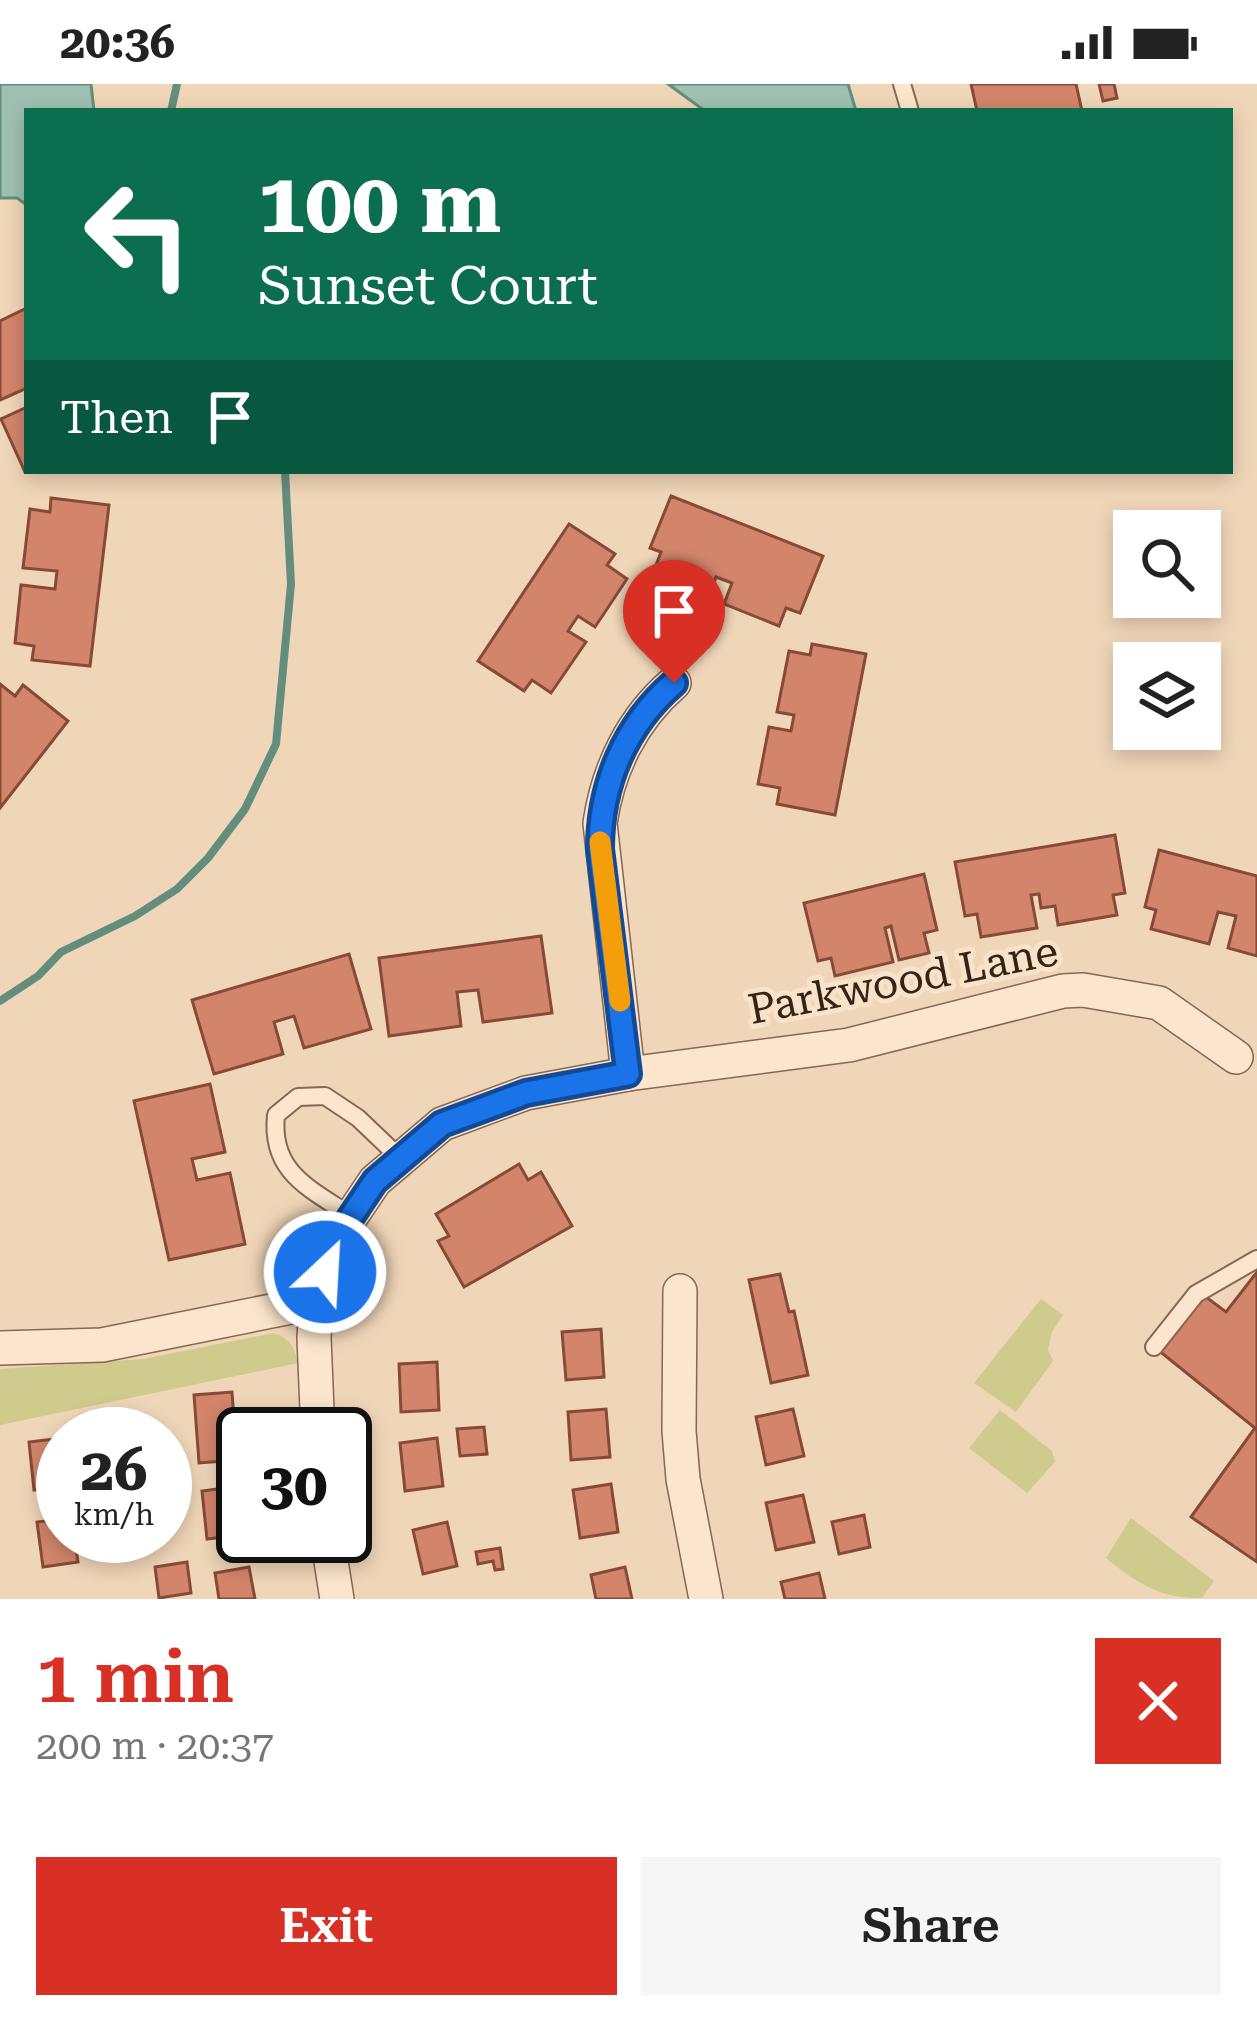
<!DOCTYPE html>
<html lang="en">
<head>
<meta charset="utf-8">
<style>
	:root { --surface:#fff; --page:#f6f6f6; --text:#222; --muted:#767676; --accent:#d93025 }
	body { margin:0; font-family:"Roboto Serif",serif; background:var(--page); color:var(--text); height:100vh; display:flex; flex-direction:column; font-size:45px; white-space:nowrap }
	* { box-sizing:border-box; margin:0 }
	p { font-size:39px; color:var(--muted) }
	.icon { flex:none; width:66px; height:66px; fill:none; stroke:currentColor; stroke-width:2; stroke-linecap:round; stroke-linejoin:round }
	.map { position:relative; height:1515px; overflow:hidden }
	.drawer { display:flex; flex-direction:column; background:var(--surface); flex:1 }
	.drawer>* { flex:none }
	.hud { position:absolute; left:24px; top:24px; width:1209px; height:366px; border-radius:0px; box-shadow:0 6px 18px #0003; background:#0b6e4f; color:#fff; overflow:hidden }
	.buttons { position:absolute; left:1113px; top:426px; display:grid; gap:24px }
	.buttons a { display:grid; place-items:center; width:108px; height:108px; border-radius:0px; background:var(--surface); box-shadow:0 6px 18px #0003; font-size:60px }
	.speed { position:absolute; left:36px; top:1323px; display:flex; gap:24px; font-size:60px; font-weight:700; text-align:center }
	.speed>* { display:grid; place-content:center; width:156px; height:156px; border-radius:50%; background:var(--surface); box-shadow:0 6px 18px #0003; line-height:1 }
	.speed small { font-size:30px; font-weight:400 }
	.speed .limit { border:6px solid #111; border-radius:18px; background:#fff; color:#111 }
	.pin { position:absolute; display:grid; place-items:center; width:102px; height:102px; color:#fff; margin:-123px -51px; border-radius:50% 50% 50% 0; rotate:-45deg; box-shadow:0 0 12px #0007 }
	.pin .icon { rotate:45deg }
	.me { position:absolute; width:132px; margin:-66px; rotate:25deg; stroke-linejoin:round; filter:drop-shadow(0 0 9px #0008) }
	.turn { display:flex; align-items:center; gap:42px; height:252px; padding:0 36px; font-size:54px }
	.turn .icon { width:156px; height:156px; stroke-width:2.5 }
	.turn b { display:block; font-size:84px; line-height:102px }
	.then { display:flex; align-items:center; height:114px; padding:0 36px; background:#0003; gap:24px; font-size:45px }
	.round { display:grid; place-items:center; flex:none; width:126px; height:126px; border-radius:0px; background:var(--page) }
	.head { display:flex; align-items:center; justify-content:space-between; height:204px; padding:0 36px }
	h1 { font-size:72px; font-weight:600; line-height:90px; color:var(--accent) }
	.button { display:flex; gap:24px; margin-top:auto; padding:24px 36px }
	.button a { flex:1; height:138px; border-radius:0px; background:var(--accent); color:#fff; font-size:48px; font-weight:600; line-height:138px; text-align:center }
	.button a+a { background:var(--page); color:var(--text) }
	.status { display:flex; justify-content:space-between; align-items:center; height:84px; padding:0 60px; background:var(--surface); direction:ltr }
	.status svg { height:33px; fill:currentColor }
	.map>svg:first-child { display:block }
	.green { fill:#cecb8c }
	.water { fill:#9ec0b0; stroke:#658d7d; stroke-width:3 }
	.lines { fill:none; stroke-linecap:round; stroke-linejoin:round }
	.stream { stroke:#658d7d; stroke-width:8 }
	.building { fill:#d2856b; stroke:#884a37; stroke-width:3 }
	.lane-casing { stroke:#876653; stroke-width:20 }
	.street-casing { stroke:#876653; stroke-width:36 }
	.lane { stroke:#fbe5cc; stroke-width:16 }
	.street { stroke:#fbe5cc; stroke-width:33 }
	.route-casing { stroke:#114b97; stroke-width:30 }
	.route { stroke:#1a73e8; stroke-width:21 }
	.slow { stroke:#f59e0b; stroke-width:21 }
	.labels { text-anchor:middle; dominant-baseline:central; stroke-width:10; stroke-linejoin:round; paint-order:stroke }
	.street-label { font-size:42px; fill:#352219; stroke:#f8e2c8 }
</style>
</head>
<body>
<div class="status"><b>20:36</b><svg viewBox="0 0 49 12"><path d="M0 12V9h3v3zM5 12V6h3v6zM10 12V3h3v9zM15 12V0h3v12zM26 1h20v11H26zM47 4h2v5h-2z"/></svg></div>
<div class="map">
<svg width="1257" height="1515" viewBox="0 0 1257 1515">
	<rect width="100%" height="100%" fill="#f0d6b8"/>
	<!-- green -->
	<g class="green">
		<polygon points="1041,1215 1063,1231 1052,1248 1048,1266 1053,1277 1016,1328 974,1299"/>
		<path d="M274,1249C291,1255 294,1263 298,1279L0,1341V1285L143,1275Z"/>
		<polygon points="1000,1326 1052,1367 1055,1378 1027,1409 969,1364"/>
		<path d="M1131,1434L1214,1497L1202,1514C1159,1515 1137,1499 1106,1474Z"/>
	</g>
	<!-- water -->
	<g class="water">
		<polygon points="0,0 91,0 94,27 27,27 27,121 17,114 0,114"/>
		<polygon points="668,0 848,0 856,27 705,27"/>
	</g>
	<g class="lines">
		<!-- stream -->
		<g class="stream">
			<polyline points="171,27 177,0"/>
			<polyline points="0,917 38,892 61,868 135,832 177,805 208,774 245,725 276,660 291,500 285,387"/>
		</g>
	</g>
	<!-- building -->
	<g class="building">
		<polygon points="971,0 1076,0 1082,27 977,27"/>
		<polygon points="1099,0 1114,0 1117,14 1103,17"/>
		<polygon points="27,224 27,309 25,305 0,316 0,237"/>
		<polygon points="27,323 27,387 25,388 1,335"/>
		<polygon points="671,412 823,472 800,529 786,524 779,542 724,520 732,499 716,493 709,511 653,489 661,468 650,464"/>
		<polygon points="51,414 109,421 90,582 32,576 34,562 15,559 21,501 55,505 57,487 23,484 30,425 50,428"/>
		<polygon points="569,440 615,470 607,481 627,495 595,543 578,532 568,547 586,558 551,609 532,596 524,607 478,577"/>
		<polygon points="812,560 866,570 835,731 777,720 780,704 758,700 769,643 791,647 794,631 777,628 789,567 810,571"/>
		<polygon points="0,600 15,612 23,601 68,637 0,724"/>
		<polygon points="1115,751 1125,809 1113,811 1117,831 1058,841 1055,822 1041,824 1039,810 1031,811 1037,844 981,853 977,830 965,832 955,778"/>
		<polygon points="1159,766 1257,792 1257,872 1228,864 1236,832 1218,828 1209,860 1151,845 1156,826 1145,823"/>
		<polygon points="924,790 937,846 924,849 929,869 899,876 891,842 885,844 893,878 835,892 831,874 818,877 804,819"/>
		<polygon points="541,852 552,929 483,938 478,906 457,908 461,942 389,952 379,874"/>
		<polygon points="349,870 371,945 304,964 294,932 274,938 283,970 214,990 192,916"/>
		<polygon points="210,1000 225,1068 192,1075 197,1096 230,1089 245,1160 169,1176 134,1017"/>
		<polygon points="519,1080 528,1096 541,1088 572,1142 464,1203 438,1157 449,1152 436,1130"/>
		<polygon points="1257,1188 1257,1478 1191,1433 1255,1344 1158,1266 1202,1210 1226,1228"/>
		<polygon points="780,1190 789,1228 794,1227 808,1291 771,1299 749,1196"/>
		<polygon points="601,1245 604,1293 566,1296 562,1248"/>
		<polygon points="437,1278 439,1326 401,1328 399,1280"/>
		<polygon points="232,1308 237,1376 199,1379 194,1311"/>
		<polygon points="606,1325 610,1373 571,1376 568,1328"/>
		<polygon points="793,1325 804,1372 766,1381 756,1333"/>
		<polygon points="484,1343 487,1370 460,1372 457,1345"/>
		<polygon points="63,1354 63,1403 34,1406 29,1358"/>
		<polygon points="437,1354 443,1402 405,1407 400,1359"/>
		<polygon points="611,1400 618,1448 580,1454 573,1406"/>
		<polygon points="240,1402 243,1451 207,1455 202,1407"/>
		<polygon points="803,1411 814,1458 776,1466 766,1419"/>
		<polygon points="864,1431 870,1463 839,1470 832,1438"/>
		<polygon points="63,1435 63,1452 74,1452 78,1478 43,1483 37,1438"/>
		<polygon points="447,1438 457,1482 423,1490 413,1446"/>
		<polygon points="500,1464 503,1485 495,1486 493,1477 478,1480 476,1468"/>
		<polygon points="187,1478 191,1509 159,1514 155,1483"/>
		<polygon points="249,1483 255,1515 219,1515 215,1489"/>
		<polygon points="625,1483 632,1515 596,1515 591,1491"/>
		<polygon points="819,1489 825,1515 785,1515 781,1498"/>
	</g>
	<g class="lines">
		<!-- lane casing -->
		<g class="lane-casing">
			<g id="lane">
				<polyline points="902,0 910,27"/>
				<path d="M351,1132C309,1104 270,1088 276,1031L298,1013L325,1012L358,1034L401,1075"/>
				<polyline points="1154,1263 1196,1210 1257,1175"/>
			</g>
		</g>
		<!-- street casing -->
		<g class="street-casing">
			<g id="street">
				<path d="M628,990L600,739C608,685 632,635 674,599"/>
				<polyline points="680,1207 679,1347 683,1395 706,1515"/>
				<polyline points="0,1264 102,1261 316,1218"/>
				<polyline points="318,1350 314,1254 316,1218 334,1158 375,1097 442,1040 526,1009 628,990 849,961 1063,907 1083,906 1159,919 1236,973"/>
				<polyline points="327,1452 337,1515"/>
			</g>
		</g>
		<!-- lane -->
		<use href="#lane" class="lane"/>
		<!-- street -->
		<use href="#street" class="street"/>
	</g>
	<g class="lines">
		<!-- route casing -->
		<g class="route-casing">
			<path id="route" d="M325,1188L334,1158L375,1097L442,1040L526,1009L628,990L600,765C600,701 625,641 674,599"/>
		</g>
		<!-- route -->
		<use href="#route" class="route"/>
		<!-- slow -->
		<polyline class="slow" points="600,758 620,917"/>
	</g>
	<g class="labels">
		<!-- street labels -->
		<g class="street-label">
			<text transform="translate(903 896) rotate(-11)">Parkwood Lane</text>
		</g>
	</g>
</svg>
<div class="buttons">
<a><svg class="icon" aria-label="search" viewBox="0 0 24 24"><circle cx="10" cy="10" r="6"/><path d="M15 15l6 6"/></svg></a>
<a><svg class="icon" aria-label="layers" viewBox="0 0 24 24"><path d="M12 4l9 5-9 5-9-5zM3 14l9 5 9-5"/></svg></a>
</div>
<div class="speed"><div>26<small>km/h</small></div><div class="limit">30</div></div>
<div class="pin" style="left:674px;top:599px;background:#d93025"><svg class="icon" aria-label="arrive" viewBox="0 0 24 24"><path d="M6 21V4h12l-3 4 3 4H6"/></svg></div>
<svg class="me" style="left:325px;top:1188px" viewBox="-20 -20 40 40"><circle r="17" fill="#1a73e8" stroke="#fff" stroke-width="3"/><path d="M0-11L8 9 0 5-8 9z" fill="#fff"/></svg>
<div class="hud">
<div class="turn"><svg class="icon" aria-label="left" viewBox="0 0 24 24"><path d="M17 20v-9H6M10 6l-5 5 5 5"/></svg><div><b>100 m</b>Sunset Court</div></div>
<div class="then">Then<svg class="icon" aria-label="arrive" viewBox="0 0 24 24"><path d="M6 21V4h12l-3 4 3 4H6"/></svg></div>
</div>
</div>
<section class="drawer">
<div class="head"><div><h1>1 min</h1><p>200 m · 20:37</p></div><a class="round" style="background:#d93025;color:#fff"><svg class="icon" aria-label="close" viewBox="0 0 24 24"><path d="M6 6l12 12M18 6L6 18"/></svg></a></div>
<div class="button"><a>Exit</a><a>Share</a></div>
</section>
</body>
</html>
